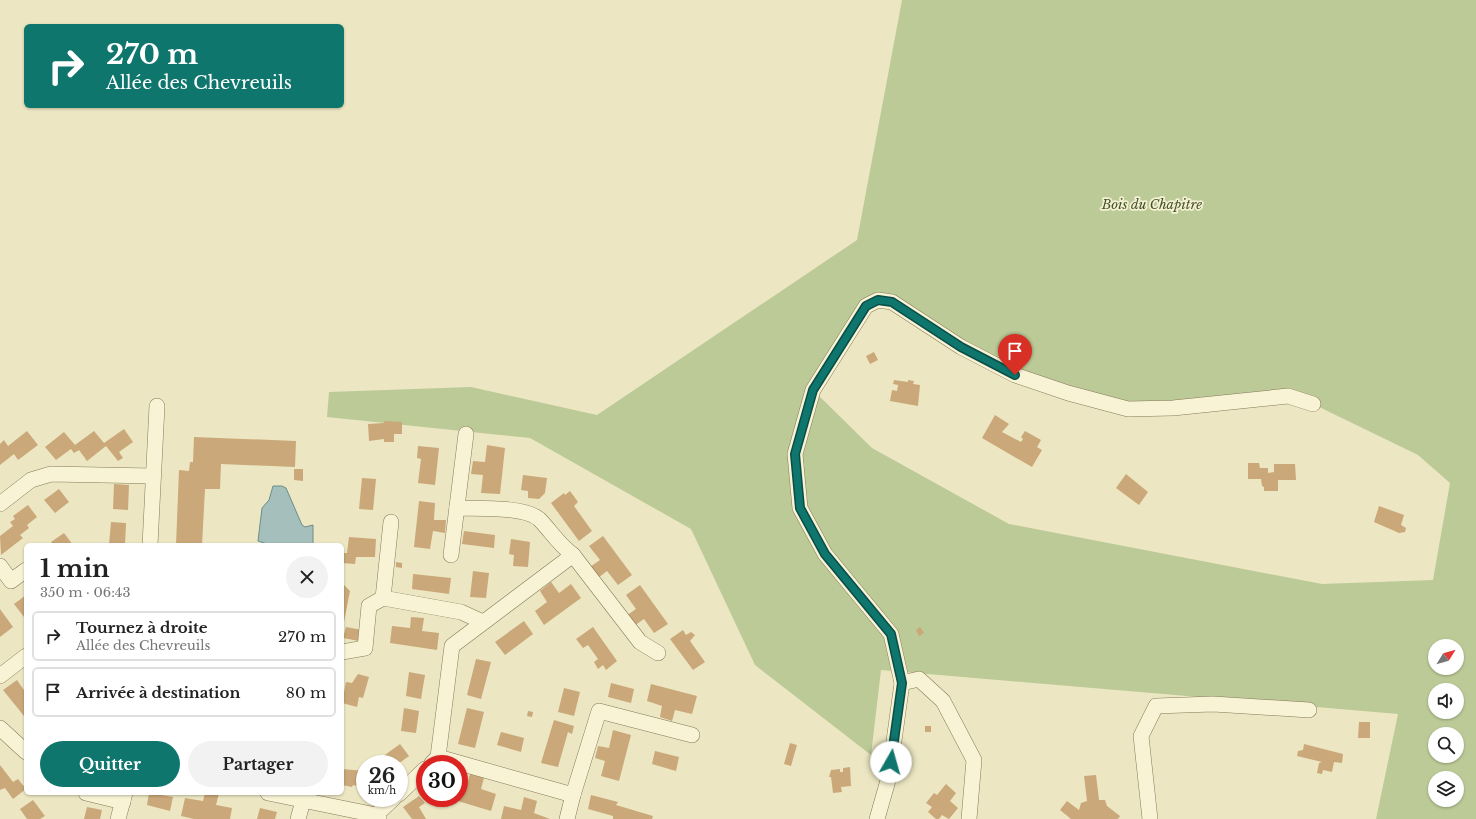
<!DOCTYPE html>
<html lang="fr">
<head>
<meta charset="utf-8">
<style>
	:root { --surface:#fff; --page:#f2f2f2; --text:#222; --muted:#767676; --line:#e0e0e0; --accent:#0f766e }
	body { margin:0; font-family:"Libre Baskerville",serif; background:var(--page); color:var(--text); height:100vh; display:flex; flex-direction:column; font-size:15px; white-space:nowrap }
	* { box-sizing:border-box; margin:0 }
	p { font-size:13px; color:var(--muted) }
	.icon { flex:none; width:22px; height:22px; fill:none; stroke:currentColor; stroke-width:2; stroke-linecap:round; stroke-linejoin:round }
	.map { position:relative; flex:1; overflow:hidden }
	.panel { position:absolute; left:24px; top:543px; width:320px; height:252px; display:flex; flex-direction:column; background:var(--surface); border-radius:6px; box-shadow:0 1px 3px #0004 }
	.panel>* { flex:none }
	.top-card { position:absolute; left:24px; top:24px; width:320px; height:84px; border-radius:6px; box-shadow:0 1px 3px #0004; background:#0f766e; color:#fff; overflow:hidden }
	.needle { width:26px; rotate:53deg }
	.controls { position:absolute; left:1428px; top:639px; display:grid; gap:8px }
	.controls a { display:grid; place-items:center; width:36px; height:36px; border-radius:50%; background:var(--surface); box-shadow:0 1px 3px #0004; font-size:20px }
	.speed { position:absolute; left:356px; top:755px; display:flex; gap:8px; font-size:20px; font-weight:700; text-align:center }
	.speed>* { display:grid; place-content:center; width:52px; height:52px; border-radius:50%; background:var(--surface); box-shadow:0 1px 3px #0004; line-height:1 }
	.speed small { font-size:10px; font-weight:400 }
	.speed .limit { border:6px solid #d22; background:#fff; color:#111 }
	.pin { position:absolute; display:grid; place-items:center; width:34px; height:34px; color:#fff; margin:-41px -17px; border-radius:50% 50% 50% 0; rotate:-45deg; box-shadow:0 0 4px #0007 }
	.pin .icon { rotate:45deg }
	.me { position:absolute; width:44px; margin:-22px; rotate:7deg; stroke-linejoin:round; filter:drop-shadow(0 0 3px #0008) }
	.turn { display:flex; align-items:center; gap:14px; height:84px; padding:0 16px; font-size:18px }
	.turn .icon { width:52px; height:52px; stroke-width:2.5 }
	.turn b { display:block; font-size:28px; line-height:34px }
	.round { display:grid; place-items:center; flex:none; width:42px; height:42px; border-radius:21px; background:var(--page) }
	.overview { display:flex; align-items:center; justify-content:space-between; height:68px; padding:0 16px }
	h1 { font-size:24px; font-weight:700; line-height:30px }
	.primary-button { display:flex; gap:8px; margin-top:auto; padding:8px 16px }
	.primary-button a { flex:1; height:46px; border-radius:24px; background:var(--accent); color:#fff; font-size:16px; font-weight:700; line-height:46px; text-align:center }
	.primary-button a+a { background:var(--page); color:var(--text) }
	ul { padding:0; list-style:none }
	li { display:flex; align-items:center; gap:12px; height:50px; margin:0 8px 6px; padding:0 8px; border:2px solid var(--line); border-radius:6px }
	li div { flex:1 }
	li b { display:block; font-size:15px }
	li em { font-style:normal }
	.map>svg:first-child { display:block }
	.green { fill:#bcca97; fill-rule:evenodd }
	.water { fill:#a5bfbc; stroke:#6c8d8a }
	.building { fill:#caa879 }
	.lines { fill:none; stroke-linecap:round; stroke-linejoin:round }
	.street-casing { stroke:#86795a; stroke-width:16 }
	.street { stroke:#f8f3d5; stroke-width:15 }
	.route-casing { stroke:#0a4d48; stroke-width:10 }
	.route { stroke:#0f766e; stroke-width:7 }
	.labels { text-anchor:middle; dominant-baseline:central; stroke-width:3.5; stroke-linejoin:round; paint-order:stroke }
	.park-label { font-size:13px; font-style:italic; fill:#3f5225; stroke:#f4f0d2 }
</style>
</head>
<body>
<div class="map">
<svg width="1476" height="819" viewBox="0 0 1476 819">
	<rect width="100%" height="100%" fill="#ece7c2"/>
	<!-- green -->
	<path class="green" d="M902,0H1476V819H1376L1398,714L881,670L871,755L755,665L691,529L530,438L327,417L329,392L471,387L597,415L857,240ZM878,300L961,347L1128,409L1288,396L1313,404L1418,455L1450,483L1433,580L1322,584L1009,524L872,448L813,390ZM1435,646H1457V668H1435ZM1435,690H1457V712H1435ZM1435,734H1457V756H1435ZM1435,778H1457V800H1435Z"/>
	<!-- water -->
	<polygon class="water" points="273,486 282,486 286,488 302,525 305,527 313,525 313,545 270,545 258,541 262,508 269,500"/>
	<!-- building -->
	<g class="building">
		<polygon points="874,352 878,360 870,364 866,356"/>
		<polygon points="894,380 908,382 908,380 914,381 913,384 920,385 918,406 890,401 892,390 897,391 898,385 893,384"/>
		<polygon points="995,415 1009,424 1002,432 1021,442 1023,439 1021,437 1025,431 1041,440 1037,447 1042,450 1032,467 982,438"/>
		<polygon points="384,421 402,422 402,434 394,434 394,442 384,442 384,439 369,441 368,424 384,423"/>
		<polygon points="124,429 133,442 119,452 123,458 118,461 106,446 87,461 79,450 74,453 71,449 56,460 45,447 64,432 75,445 94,431 104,443"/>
		<polygon points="27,431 38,445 18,460 14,454 0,465 0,444 4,440 8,446"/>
		<polygon points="194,437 296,441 295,467 221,464 220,489 205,489 202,545 176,545 179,470 189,471 190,462 193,462"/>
		<polygon points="487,445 505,448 500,494 481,493 483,475 471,474 473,461 485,462"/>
		<polygon points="418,446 439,448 435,485 418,483 421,459 417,458"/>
		<polygon points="1248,463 1259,463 1260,468 1268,468 1268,473 1274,472 1274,464 1295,464 1296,480 1278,480 1278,491 1264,491 1264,487 1262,486 1261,479 1248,479"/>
		<polygon points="294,469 303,469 303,481 294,480"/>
		<polygon points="1126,474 1148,492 1139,505 1116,488"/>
		<polygon points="523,475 547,478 545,493 539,499 528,498 528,491 521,490"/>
		<polygon points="362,478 376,479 373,510 359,509"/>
		<polygon points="114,484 129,485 128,510 113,509"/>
		<polygon points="59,489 69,502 55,513 44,500"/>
		<polygon points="570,491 578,502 574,506 592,531 579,541 551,503 564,493 565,495"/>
		<polygon points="419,501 435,503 434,520 446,520 445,533 433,531 430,549 414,547"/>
		<polygon points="28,505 37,517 27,525 29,528 20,535 23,538 1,555 0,536 13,526 10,522 15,519 13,516"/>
		<polygon points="1379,506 1404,515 1401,525 1406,528 1405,532 1399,533 1374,522"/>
		<polygon points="111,522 126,523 125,545 109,545"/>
		<polygon points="464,531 495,535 494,548 462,544"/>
		<polygon points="64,533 73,545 53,545 51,542"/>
		<polygon points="603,536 632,575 618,585 607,571 598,578 590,567 600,560 589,546"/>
		<polygon points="349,537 376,539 375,557 356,557 355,564 342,563 342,553 347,553"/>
		<polygon points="511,539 530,542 528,567 513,566 514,555 509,554"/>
		<polygon points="396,562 402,563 402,568 396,567"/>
		<polygon points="473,571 489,573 486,598 470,597"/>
		<polygon points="413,574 451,578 449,594 412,589"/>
		<polygon points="551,582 559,593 571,584 581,598 544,625 535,611 547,602 540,591"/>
		<polygon points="342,583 350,591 343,627 342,627"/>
		<polygon points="640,585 668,624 654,633 644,619 634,626 626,616 636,609 626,595"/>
		<polygon points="26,595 26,616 24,617 14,604"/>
		<polygon points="0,609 13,627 0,637"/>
		<polygon points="411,617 424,618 422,631 439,633 437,650 390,643 392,626 410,628"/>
		<polygon points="524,621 533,634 505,655 495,642"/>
		<polygon points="346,627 362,630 359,641 343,638"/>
		<polygon points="593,627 617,661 606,670 603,665 598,669 594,662 598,659 588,645 583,648 576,639"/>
		<polygon points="920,627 924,633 919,636 916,630"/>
		<polygon points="683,630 686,635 691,632 695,635 690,641 705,662 693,670 670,639"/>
		<polygon points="476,659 491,662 481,699 467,695"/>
		<polygon points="409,672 425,675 421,699 406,696"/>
		<polygon points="358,674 369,677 363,698 359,697 357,707 342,703 346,682 352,683"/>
		<polygon points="17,680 26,693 26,714 24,716 3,690"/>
		<polygon points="611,683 634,689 631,703 608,697"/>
		<polygon points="651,684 697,696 692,714 675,710 672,721 660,717 662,706 647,701"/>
		<polygon points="564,688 580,692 574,716 558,712"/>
		<polygon points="404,708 419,711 416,733 401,731"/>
		<polygon points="467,708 484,712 475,748 458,744"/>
		<polygon points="528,711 533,712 532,717 527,716"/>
		<polygon points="554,720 574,726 572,734 568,732 558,767 541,763"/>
		<polygon points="1359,722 1370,722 1370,738 1358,738"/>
		<rect x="925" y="726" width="6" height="6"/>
		<polygon points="613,730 631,735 619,781 601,776 605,761 595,758 598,746 609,748"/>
		<polygon points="501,732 524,738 521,752 497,745"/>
		<polygon points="790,743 797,745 791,766 784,764"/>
		<polygon points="400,744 409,756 398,764 381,764 378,760"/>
		<polygon points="1304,744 1343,754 1342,763 1334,762 1332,772 1323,770 1322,774 1317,773 1319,763 1322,762 1297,756 1298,751 1303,750"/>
		<polygon points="655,751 679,757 676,771 652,764"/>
		<polygon points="0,765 13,782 18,779 26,789 13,799 5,788 0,790"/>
		<polygon points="850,767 851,786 841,787 842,792 833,793 831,777 829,777 831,770 840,769 840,772 843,772 843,768"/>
		<polygon points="342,769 365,771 365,788 353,785 352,787 342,785"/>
		<polygon points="470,774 484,778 481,789 496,794 491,811 448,798 459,798 459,783 467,785"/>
		<polygon points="1096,775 1099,800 1105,800 1107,806 1120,816 1118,819 1071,819 1060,810 1067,801 1079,810 1081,803 1087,801 1084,776"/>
		<polygon points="946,784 956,793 950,801 958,808 949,819 942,815 939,819 936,819 928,812 932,807 926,803 934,793 937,795"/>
		<polygon points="149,793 173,797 170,811 147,805"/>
		<polygon points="205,793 219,793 216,805 232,808 230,819 194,819 181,816 185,798 203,801"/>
		<polygon points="591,795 618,802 616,805 653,816 652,819 613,819 613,816 588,809"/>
		<polygon points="419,796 425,803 419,807 426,819 412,819 403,807"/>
		<polygon points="524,797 537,801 534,813 550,819 501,819 504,806 521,810"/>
		<polygon points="33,800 45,816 40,819 27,819 20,809"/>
		<polygon points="87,807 102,810 100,819 84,819"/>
		<polygon points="260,808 277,812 275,819 257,819"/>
	</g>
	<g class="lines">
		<!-- street casing -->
		<g class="street-casing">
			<g id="street">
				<polyline points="0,504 31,480 51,474 153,476"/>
				<path d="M457,508C477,509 524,506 539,519C552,532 557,543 573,555L640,642L658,653"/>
				<polyline points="150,545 157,406"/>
				<polyline points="451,555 466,434"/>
				<polyline points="0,566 11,581 26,570"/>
				<polyline points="383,598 461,612 483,622"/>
				<polyline points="342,652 365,648 369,606 383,598 391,522"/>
				<polyline points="0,676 26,656"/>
				<polyline points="902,683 919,679 943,701 974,760 969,819"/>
				<polyline points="0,728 26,752"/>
				<polyline points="438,757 573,795 599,711 692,735"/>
				<polyline points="432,763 438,757 452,646 573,555"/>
				<polyline points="86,793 123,802"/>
				<polyline points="268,793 376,815 379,819"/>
				<polyline points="399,794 425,769"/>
				<polyline points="376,815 394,798"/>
				<polyline points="118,819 125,793"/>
				<polyline points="298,819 303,801"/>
				<polyline points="567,819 573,795"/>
				<polyline points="877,819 889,777 902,683 891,634 825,554 800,508 795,454 813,390 866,306 878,300 892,302 961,347 1015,375 1068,393 1128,409 1173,408 1288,396 1313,404"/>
				<polyline points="1150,819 1141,736 1156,706 1213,704 1309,710"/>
			</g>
		</g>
		<!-- street -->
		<use href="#street" class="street"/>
	</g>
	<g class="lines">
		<!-- route casing -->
		<g class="route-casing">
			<polyline id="route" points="891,762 902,683 891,634 825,554 800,508 795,454 813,390 866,306 878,300 892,302 961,347 1015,375"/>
		</g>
		<!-- route -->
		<use href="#route" class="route"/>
	</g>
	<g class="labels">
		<!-- park labels -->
		<g class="park-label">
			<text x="1152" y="204">Bois du Chapitre</text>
		</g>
	</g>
</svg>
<div class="controls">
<a><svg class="needle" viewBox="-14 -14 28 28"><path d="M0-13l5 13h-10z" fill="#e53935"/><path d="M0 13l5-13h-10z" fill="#767676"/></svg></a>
<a><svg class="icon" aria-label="sound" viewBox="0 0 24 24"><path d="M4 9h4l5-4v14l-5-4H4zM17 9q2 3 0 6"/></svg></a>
<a><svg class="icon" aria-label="search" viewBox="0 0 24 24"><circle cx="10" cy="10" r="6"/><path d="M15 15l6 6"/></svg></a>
<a><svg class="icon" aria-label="layers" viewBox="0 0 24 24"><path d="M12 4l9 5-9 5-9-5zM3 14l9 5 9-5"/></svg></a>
</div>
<div class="speed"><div>26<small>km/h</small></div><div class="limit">30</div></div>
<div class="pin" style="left:1015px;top:375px;background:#d93025"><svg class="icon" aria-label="arrive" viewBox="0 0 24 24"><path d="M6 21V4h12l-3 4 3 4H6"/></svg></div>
<svg class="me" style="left:891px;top:762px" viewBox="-20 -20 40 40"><circle r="19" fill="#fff"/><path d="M0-13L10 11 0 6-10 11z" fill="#0f766e"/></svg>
<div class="top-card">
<div class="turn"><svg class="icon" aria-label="right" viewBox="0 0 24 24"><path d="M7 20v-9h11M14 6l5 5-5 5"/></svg><div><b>270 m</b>Allée des Chevreuils</div></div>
</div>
<section class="panel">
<div class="overview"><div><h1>1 min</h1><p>350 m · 06:43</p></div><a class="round"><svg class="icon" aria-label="close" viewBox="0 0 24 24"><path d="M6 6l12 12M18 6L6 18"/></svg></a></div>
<ul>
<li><svg class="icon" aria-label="right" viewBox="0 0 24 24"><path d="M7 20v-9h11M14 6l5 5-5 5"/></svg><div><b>Tournez à droite</b><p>Allée des Chevreuils</p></div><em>270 m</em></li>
<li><svg class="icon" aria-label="arrive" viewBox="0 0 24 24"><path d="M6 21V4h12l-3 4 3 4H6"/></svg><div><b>Arrivée à destination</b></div><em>80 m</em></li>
</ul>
<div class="primary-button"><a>Quitter</a><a>Partager</a></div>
</section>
</div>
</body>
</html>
